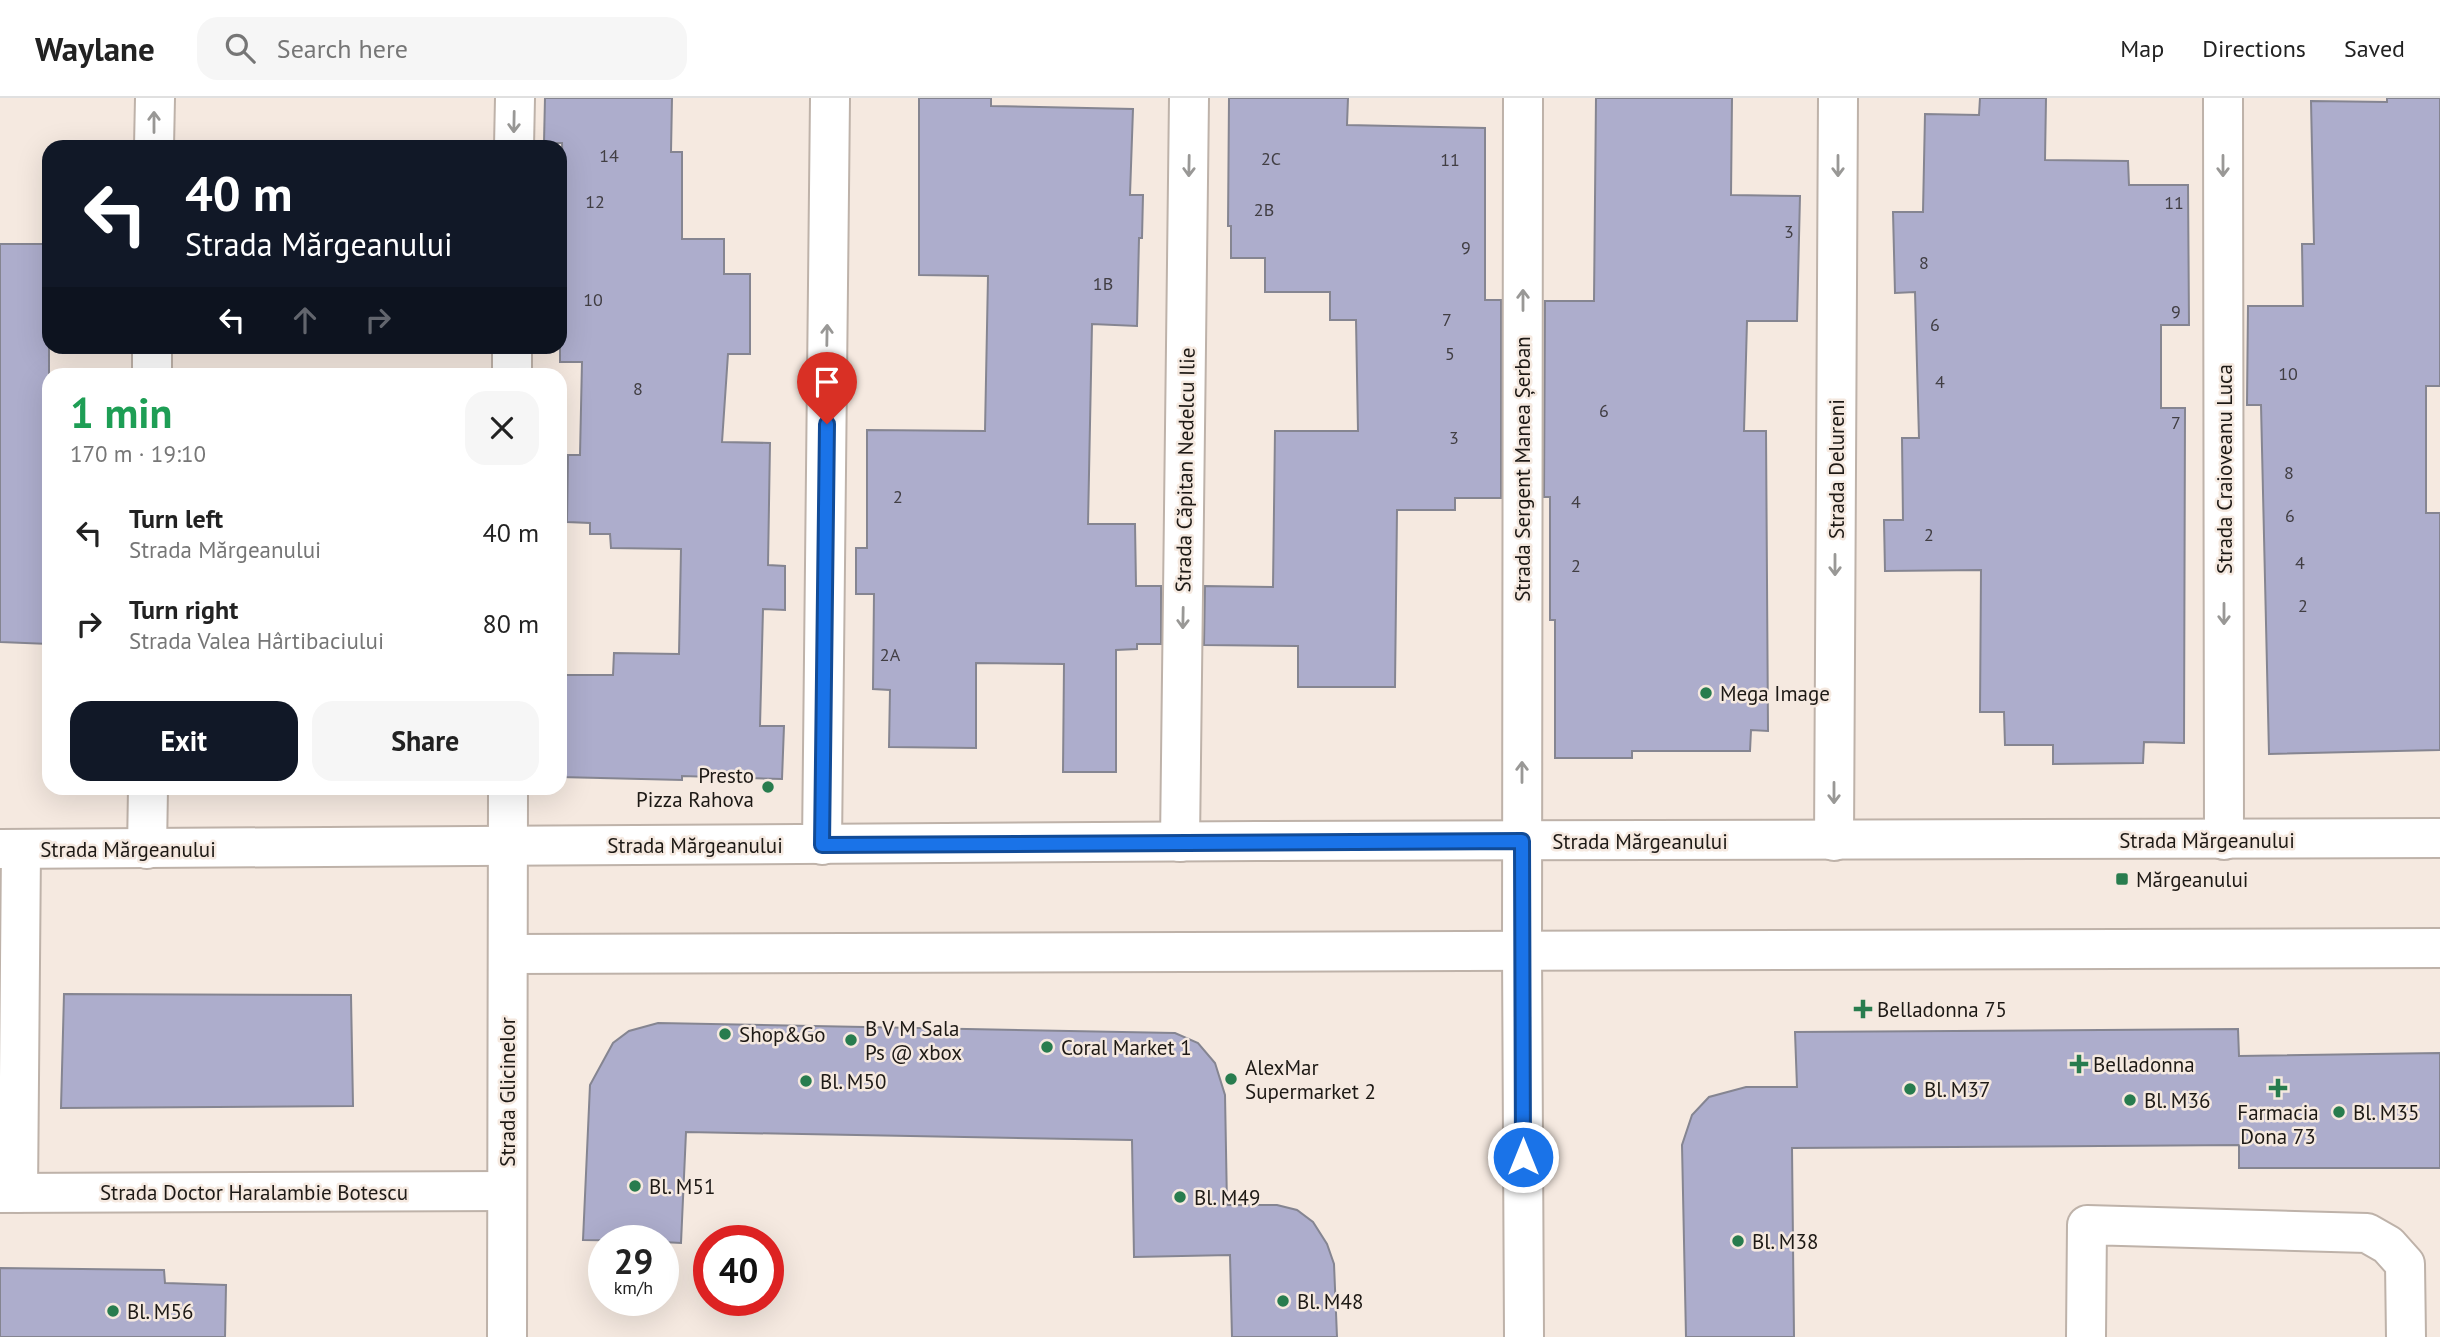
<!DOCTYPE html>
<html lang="en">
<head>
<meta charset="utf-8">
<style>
	:root { --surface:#fff; --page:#f6f6f6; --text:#222; --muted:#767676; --line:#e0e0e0; --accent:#111827 }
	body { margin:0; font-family:"PT Sans",sans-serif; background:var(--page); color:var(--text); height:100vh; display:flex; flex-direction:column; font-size:26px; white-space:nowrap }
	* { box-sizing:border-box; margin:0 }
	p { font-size:23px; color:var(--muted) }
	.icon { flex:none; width:38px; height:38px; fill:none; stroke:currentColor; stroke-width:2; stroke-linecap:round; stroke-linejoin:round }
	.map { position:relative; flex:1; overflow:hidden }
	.side { position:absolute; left:42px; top:270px; width:525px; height:427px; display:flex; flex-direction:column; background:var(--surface); border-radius:21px; box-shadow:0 7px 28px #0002 }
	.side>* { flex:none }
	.banner { position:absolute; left:42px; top:42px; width:525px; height:214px; border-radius:21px; box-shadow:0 7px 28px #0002; background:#111827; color:#fff; overflow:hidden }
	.speed { position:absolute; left:588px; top:1127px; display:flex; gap:14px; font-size:35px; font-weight:700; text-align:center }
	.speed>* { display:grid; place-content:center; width:91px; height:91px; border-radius:50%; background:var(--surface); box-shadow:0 7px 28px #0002; line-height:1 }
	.speed small { font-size:18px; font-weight:400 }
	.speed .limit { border:10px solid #d22; background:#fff; color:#111 }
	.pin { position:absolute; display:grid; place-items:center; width:60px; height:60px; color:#fff; margin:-72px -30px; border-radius:50% 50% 50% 0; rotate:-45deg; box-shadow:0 0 7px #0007 }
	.pin .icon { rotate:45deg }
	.me { position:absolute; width:77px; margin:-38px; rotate:0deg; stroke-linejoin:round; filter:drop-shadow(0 0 5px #0008) }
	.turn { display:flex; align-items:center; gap:24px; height:147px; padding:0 28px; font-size:32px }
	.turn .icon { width:91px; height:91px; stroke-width:2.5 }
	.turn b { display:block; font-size:49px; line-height:60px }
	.lanes { display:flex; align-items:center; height:66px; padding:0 28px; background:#0003; justify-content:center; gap:35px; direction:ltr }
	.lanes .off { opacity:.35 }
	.round { display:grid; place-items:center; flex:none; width:74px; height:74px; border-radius:21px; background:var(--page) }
	.head { display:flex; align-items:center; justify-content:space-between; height:119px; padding:0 28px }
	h1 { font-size:42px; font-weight:700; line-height:52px; color:#1e9e55 }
	.cta { display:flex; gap:14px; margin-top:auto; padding:14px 28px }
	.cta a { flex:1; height:80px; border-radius:21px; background:var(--accent); color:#fff; font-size:28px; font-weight:700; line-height:80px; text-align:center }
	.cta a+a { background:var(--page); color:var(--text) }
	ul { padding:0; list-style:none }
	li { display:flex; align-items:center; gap:21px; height:91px; padding:0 28px }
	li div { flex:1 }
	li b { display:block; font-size:26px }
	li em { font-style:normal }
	header { display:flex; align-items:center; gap:42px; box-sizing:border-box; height:98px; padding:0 35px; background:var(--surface); border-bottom:2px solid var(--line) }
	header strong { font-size:33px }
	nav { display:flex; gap:38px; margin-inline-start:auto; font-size:24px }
	.search { width:490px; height:63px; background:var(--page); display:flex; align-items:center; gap:18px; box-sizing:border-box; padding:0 24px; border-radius:21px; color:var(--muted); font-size:26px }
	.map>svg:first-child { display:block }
	.building { fill:#adadcc; stroke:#858591; stroke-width:2 }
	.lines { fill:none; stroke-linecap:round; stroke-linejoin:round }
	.minor-casing { stroke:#beb2a9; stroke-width:42 }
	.minor { stroke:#fff; stroke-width:38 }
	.oneway { stroke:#999896 }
	.route-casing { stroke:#114b97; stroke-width:18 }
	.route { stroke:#1a73e8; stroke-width:12 }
	.poi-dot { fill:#287c4e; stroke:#f5e9e0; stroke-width:2.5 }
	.labels { text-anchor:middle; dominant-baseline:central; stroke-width:5; stroke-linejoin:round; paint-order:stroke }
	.number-label { font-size:18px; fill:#413e43 }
	.street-label { font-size:21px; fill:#1d1915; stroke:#f5e9e0 }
	.poi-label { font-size:21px; fill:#1d1915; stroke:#f5e9e0; text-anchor:start }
</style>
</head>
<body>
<header>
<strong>Waylane</strong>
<div class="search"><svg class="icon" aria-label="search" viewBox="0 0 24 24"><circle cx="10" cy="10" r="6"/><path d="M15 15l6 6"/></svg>Search here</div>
<nav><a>Map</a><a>Directions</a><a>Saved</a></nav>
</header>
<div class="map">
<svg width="2440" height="1239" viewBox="0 0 2440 1239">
	<rect width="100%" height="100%" fill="#f5e9e0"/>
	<!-- building -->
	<g class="building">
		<polygon points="545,0 672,0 671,54 682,54 682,141 724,141 724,176 750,176 750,256 728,256 722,344 770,345 768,467 785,468 785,512 763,511 760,628 784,628 782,681 682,678 682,682 560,679 560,577 613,577 614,555 679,556 681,451 611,450 610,436 590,436 590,425 567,424 568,357 580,357 582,264 560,264 560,142 565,142 562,45 544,45"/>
		<polygon points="919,0 991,0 991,8 1133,11 1130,97 1143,97 1142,140 1139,140 1137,228 1092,226 1088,426 1135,426 1136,488 1161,488 1161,546 1137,546 1137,551 1116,552 1116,674 1063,674 1064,566 976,565 976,650 889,649 890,592 873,591 874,496 856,496 856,450 867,450 867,332 985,333 988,178 919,177"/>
		<polygon points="1229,0 1348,0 1347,27 1485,30 1485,202 1501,202 1501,400 1455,400 1455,412 1397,412 1395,589 1298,589 1298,548 1204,547 1205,488 1273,489 1275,333 1358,333 1356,222 1330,222 1330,194 1265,194 1265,160 1231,160 1231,128 1228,128"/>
		<polygon points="1596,0 1732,0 1731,97 1800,98 1797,223 1747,223 1744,333 1766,333 1768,633 1751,632 1750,653 1632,653 1632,660 1555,660 1555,522 1550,522 1550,399 1544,399 1545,203 1594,203"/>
		<polygon points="1980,0 2046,0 2045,62 2128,63 2129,87 2188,87 2189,227 2161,227 2161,310 2185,310 2184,645 2144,644 2143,665 2053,666 2053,647 2005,647 2004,614 1980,614 1981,472 1885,473 1884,422 1903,422 1902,340 1919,340 1915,194 1895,195 1893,114 1923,114 1925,16 1979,17"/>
		<polygon points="2387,0 2440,0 2440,288 2426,288 2426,415 2440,415 2440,652 2269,656 2261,307 2247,307 2248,208 2303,208 2302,146 2314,146 2311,3 2387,4"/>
		<polygon points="0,146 49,146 49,546 0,544"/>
		<polygon points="64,896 351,897 353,1008 61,1010"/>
		<polygon points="658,925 1175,935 1198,945 1215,965 1225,997 1227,1107 1277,1107 1297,1112 1313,1124 1327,1146 1334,1166 1337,1239 1232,1239 1230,1157 1134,1159 1132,1042 686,1034 681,1145 663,1144 663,1143 583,1142 590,987 613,945 629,933"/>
		<polygon points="2238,931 2239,958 2440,955 2440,1070 2239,1070 2239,1047 1792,1050 1794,1239 1686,1239 1682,1047 1692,1017 1709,999 1746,989 1797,989 1795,934"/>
		<polygon points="0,1170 164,1172 165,1185 226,1187 225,1239 0,1239"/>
	</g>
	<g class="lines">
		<!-- minor casing -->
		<g class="minor-casing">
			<g id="minor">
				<polyline points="1523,0 1522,852 1524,1239"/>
				<polyline points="2223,0 2224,742"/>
				<polyline points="154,49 155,0"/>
				<polyline points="514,49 515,0"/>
				<polyline points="152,276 152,248"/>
				<polyline points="512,276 512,248"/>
				<polyline points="1834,743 1838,0"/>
				<polyline points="1180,744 1189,0"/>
				<polyline points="822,747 830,0"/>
				<polyline points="0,751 1257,743 2440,740"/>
				<polyline points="147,751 148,690"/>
				<polyline points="508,856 2440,850"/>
				<polyline points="0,1095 507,1093"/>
				<polyline points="18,1095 21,751"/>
				<polyline points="507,1239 508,690"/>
				<polyline points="2086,1239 2087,1127 2367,1135 2388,1147 2405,1166 2406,1239"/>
			</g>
		</g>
		<!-- minor -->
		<use href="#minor" class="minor"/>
	</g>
	<!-- one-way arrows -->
	<defs><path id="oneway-shaft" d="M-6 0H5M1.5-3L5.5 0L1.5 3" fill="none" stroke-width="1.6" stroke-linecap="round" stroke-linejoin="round" transform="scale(1.75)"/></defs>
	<g class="oneway">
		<use href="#oneway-shaft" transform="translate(154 24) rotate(-90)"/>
		<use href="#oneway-shaft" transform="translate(514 24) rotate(91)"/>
		<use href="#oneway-shaft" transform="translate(1189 68) rotate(91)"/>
		<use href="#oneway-shaft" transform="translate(1838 68) rotate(90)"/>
		<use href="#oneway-shaft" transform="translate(2223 68) rotate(90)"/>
		<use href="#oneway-shaft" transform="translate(1523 202) rotate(-90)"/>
		<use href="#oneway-shaft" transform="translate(827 237) rotate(-89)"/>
		<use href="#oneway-shaft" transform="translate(1835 467) rotate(90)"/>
		<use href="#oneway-shaft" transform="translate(2224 516) rotate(90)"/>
		<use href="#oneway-shaft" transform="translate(1183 520) rotate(91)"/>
		<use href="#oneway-shaft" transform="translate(1522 674) rotate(-90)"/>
		<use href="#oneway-shaft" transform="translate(1834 695) rotate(90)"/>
	</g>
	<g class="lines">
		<!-- route casing -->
		<g class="route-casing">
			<polyline id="route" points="827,326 822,747 1522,743 1523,1059"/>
		</g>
		<!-- route -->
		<use href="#route" class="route"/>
	</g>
	<!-- markers -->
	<g class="poi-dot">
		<circle cx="1706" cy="595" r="7"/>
		<circle cx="768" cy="689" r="7"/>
		<rect x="2115" y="774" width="14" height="14" rx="3.5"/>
		<path d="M1859.5 900.5h7v7h7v7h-7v7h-7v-7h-7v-7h7z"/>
		<circle cx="725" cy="936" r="7"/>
		<circle cx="851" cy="942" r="7"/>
		<circle cx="1047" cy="949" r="7"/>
		<path d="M2075.5 955.5h7v7h7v7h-7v7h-7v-7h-7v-7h7z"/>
		<circle cx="1231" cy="981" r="7"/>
		<circle cx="806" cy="983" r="7"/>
		<path d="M2274.5 979.5h7v7h7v7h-7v7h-7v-7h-7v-7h7z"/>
		<circle cx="1910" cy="991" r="7"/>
		<circle cx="2130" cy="1002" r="7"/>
		<circle cx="2339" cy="1014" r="7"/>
		<circle cx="635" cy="1088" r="7"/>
		<circle cx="1180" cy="1099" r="7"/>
		<circle cx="1738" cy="1143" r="7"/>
		<circle cx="1283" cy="1203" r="7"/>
		<circle cx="113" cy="1213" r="7"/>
	</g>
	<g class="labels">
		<!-- number labels -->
		<g class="number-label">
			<text x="609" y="57">14</text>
			<text x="1271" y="60">2C</text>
			<text x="1450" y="61">11</text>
			<text x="595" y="103">12</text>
			<text x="2174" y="104">11</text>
			<text x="1264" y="111">2B</text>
			<text x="1789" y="133">3</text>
			<text x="1466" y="149">9</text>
			<text x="1924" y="164">8</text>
			<text x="1103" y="185">1B</text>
			<text x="593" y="201">10</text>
			<text x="2176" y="213">9</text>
			<text x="1447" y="221">7</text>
			<text x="1935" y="226">6</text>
			<text x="1450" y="255">5</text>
			<text x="2288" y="275">10</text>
			<text x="1940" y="283">4</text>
			<text x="638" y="290">8</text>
			<text x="1604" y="312">6</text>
			<text x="2176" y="324">7</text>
			<text x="1454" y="339">3</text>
			<text x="2289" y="374">8</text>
			<text x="898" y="398">2</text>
			<text x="1576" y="403">4</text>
			<text x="2290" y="417">6</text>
			<text x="1929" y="436">2</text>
			<text x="2300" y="464">4</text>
			<text x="1576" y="467">2</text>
			<text x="2303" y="507">2</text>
			<text x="890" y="556">2A</text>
		</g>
		<!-- street labels -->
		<g class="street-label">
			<text transform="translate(1522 371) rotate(-90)">Strada Sergent Manea Șerban</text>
			<text transform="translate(1836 371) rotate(-90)">Strada Delureni</text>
			<text transform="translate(2224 371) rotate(-90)">Strada Craioveanu Luca</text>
			<text transform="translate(1185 372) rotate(-89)">Strada Căpitan Nedelcu Ilie</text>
			<text x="2207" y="742">Strada Mărgeanului</text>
			<text x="1640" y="743">Strada Mărgeanului</text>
			<text x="695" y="747">Strada Mărgeanului</text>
			<text x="128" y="751">Strada Mărgeanului</text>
			<text transform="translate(507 994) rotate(-90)">Strada Glicinelor</text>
			<text x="254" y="1094">Strada Doctor Haralambie Botescu</text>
		</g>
		<!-- poi labels -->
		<g class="poi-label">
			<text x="1720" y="595">Mega Image</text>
			<text x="754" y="677" text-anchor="end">Presto<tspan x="754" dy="24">Pizza Rahova</tspan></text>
			<text x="2136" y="781">Mărgeanului</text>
			<text x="1877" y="911">Belladonna 75</text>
			<text x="865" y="930">B V M Sala<tspan x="865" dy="24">Ps @ xbox</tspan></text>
			<text x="739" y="936">Shop&amp;Go</text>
			<text x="1061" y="949">Coral Market 1</text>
			<text x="2093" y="966">Belladonna</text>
			<text x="1245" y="969">AlexMar<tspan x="1245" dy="24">Supermarket 2</tspan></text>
			<text x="820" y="983">Bl. M50</text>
			<text x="1924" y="991">Bl. M37</text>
			<text x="2144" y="1002">Bl. M36</text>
			<text x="2278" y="1014" text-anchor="middle">Farmacia<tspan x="2278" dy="24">Dona 73</tspan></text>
			<text x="2353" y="1014">Bl. M35</text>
			<text x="649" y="1088">Bl. M51</text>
			<text x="1194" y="1099">Bl. M49</text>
			<text x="1752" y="1143">Bl. M38</text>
			<text x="1297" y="1203">Bl. M48</text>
			<text x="127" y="1213">Bl. M56</text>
		</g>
	</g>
</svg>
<div class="speed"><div>29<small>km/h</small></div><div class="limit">40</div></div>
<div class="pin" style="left:827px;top:326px;background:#d93025"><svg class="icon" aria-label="arrive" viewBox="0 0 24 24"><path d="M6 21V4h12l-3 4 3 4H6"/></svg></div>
<svg class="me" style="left:1523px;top:1059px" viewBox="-20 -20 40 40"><circle r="17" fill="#1a73e8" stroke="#fff" stroke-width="3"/><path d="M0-11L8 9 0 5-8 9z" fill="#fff"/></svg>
<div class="banner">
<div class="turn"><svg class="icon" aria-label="left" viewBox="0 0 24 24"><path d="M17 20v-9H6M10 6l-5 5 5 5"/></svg><div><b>40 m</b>Strada Mărgeanului</div></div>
<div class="lanes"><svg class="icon" aria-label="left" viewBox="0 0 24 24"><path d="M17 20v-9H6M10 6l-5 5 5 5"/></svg><svg class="icon off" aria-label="ahead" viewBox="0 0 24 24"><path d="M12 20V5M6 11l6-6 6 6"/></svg><svg class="icon off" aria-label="right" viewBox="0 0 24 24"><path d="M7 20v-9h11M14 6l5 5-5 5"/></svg></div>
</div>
<section class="side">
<div class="head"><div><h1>1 min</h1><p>170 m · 19:10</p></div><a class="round"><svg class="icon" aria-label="close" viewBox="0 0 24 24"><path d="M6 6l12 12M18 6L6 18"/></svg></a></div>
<ul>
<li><svg class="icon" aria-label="left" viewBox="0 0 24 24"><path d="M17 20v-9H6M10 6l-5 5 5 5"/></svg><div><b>Turn left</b><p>Strada Mărgeanului</p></div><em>40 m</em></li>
<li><svg class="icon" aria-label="right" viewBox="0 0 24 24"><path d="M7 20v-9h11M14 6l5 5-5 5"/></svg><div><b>Turn right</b><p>Strada Valea Hârtibaciului</p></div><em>80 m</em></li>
</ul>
<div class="cta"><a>Exit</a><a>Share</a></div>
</section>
</div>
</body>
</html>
